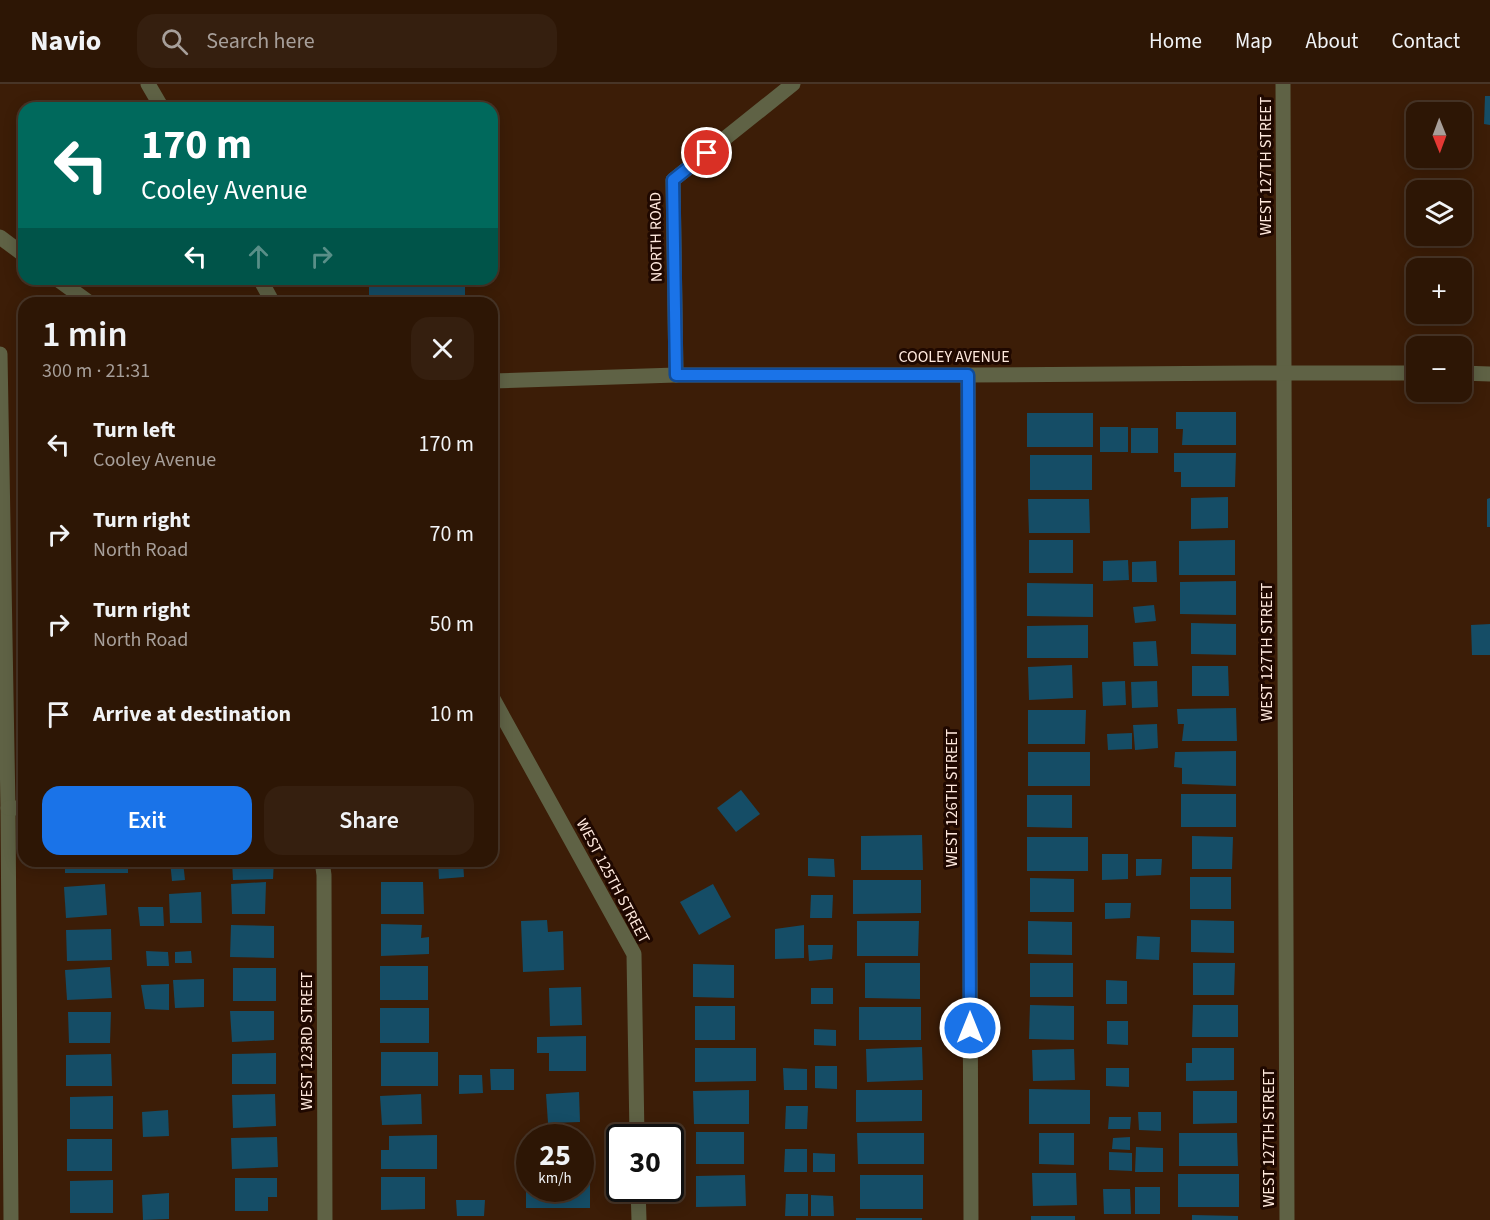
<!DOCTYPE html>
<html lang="en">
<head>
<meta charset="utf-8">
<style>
	:root { --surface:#2d1605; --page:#351f0f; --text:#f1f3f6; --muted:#a79f9a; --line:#483527; --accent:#1a73e8 }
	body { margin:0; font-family:"Source Sans 3",sans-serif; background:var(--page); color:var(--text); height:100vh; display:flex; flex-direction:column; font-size:22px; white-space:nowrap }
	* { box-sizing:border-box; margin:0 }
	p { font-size:20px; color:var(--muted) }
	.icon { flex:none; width:33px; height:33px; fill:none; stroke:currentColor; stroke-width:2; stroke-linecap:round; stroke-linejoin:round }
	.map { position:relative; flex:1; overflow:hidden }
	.sheet { position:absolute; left:18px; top:213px; width:480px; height:570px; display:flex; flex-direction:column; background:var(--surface); border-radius:18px; box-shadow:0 3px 15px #0003,0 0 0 2px var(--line) }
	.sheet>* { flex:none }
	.banner { position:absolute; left:18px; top:18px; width:480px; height:183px; border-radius:18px; box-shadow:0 3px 15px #0003,0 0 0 2px var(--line); background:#00695c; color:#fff; overflow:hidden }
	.needle { width:39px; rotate:179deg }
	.controls { position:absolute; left:1406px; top:18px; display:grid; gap:12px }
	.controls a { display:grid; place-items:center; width:66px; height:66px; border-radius:12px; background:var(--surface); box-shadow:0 3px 15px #0003,0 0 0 2px var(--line); font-size:30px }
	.speed { position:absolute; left:516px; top:1040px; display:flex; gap:12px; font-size:30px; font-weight:700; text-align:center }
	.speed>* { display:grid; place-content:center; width:78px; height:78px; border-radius:50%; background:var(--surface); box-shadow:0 3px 15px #0003,0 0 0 2px var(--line); line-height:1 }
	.speed small { font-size:15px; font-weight:400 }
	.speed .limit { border:3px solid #111; border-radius:9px; background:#fff; color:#111 }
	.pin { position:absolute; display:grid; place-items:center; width:51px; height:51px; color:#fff; margin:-26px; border:3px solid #fff; border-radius:50%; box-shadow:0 2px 6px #0007 }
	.me { position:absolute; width:66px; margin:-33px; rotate:0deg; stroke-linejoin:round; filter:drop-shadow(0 0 4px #0008) }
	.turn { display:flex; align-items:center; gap:21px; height:126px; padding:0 24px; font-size:27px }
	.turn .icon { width:78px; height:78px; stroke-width:2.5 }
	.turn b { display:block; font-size:42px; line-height:51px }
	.lanes { display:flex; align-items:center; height:57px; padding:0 24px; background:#0003; justify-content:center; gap:30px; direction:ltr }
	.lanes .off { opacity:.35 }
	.round { display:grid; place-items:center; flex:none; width:63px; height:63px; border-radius:18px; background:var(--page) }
	.overview { display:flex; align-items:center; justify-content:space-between; height:102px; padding:0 24px }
	h1 { font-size:36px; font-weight:600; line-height:45px }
	.action { display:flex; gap:12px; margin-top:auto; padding:12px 24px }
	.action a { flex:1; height:69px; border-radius:18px; background:var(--accent); color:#fff; font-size:24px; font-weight:600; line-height:69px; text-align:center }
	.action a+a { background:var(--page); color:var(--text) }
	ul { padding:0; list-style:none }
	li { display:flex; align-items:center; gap:18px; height:90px; padding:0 24px }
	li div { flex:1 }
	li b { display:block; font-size:22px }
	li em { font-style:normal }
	header { display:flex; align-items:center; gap:36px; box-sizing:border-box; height:84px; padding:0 30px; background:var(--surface); border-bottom:2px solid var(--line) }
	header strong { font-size:28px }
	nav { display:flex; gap:33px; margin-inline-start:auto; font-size:21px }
	.search { width:420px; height:54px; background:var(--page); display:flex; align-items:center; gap:15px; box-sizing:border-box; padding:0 21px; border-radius:18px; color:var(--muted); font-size:22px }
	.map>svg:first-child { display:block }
	.building { fill:#154d66 }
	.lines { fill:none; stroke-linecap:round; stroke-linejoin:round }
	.minor { stroke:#5f6245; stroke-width:15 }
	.route-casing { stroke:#114b97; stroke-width:15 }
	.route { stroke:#1a73e8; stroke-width:10 }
	.labels { text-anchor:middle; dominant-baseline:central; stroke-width:6; stroke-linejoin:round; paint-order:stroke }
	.street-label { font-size:16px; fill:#ffe9dd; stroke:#1f0800 }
</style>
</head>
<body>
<header>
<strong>Navio</strong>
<div class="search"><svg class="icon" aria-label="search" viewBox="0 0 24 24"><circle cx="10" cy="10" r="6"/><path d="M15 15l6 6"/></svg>Search here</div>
<nav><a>Home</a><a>Map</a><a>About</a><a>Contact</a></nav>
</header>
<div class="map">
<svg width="1490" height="1136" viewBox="0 0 1490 1136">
	<rect width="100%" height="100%" fill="#3c1d07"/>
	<!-- building -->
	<g class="building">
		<polygon points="1485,12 1490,12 1490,41 1484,40"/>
		<polygon points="299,195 465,195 465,219 369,219 369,200 298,200"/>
		<polygon points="1176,328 1236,328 1236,361 1182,361 1183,345 1176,345"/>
		<rect x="1027" y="329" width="66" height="34"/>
		<rect x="1100" y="343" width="28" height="25"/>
		<rect x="1131" y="344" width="27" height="25"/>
		<rect x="492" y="361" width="7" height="54"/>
		<polygon points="1174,369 1236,369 1235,403 1181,403 1181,388 1174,388"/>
		<rect x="1030" y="371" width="62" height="35"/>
		<polygon points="1228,413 1228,444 1191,445 1191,414"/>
		<polygon points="1490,414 1490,443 1487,443 1487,415"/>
		<polygon points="1028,415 1089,415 1090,449 1029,449"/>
		<rect x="1029" y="456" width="44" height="33"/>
		<polygon points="1235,456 1235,491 1179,491 1179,457"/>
		<polygon points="1128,476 1129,496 1103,497 1103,477"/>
		<polygon points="1156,477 1157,498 1132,498 1132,478"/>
		<polygon points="1236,497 1236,531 1180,530 1180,498"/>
		<polygon points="1027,499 1093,500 1093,533 1027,532"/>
		<polygon points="1154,521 1156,537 1135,539 1133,523"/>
		<polygon points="1191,539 1236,540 1236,571 1191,570"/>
		<polygon points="1490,540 1490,571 1472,571 1471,541"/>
		<polygon points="1088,541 1088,574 1027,574 1027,542"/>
		<polygon points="1156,557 1158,582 1134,582 1133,558"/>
		<polygon points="1072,581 1073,614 1029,616 1028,583"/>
		<polygon points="1192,582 1228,582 1229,612 1192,612"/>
		<polygon points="1125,597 1126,621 1103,622 1102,598"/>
		<polygon points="1157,597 1158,623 1132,624 1131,598"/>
		<polygon points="1236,624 1237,657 1182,657 1184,640 1178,640 1177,625"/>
		<polygon points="1028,626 1086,626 1085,660 1028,660"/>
		<polygon points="1157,640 1158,664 1135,666 1133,641"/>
		<polygon points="1132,649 1132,665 1108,666 1107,650"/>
		<polygon points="1236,667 1236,702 1182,700 1182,684 1174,683 1175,668"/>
		<rect x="1028" y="668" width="62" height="34"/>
		<polygon points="741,706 760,730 736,748 717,724"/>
		<rect x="1181" y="710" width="55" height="33"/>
		<polygon points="1027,711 1072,711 1072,744 1027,743"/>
		<polygon points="922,751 923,786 861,786 861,752"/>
		<polygon points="1192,752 1233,753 1232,785 1192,785"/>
		<rect x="1027" y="753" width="61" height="34"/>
		<polygon points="1102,770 1128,770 1128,795 1102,796"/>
		<polygon points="808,774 834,775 835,793 808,792"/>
		<polygon points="1136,775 1162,775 1161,791 1136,792"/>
		<rect x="65" y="777" width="63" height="12"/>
		<polygon points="170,777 183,777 185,796 172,797"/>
		<polygon points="232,777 274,777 273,795 233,796"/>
		<polygon points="438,777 463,777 464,793 439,795"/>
		<rect x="1190" y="793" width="41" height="32"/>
		<polygon points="1030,794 1074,795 1074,828 1030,828"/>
		<polygon points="853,796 921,796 921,829 853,830"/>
		<polygon points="266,798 265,830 232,830 231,800"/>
		<polygon points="381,798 423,798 424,830 381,830"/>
		<polygon points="105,800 107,831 66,834 64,803"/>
		<polygon points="713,800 731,833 699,851 680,818"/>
		<polygon points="201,808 202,839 170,839 169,810"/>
		<polygon points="811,811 833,811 832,834 810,834"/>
		<polygon points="1105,819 1131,819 1130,834 1105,835"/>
		<polygon points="138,823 163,823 164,842 140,842"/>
		<polygon points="547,836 548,848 563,847 564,886 523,888 521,837"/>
		<polygon points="1191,836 1234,837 1234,869 1191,868"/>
		<polygon points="857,837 919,837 918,872 857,872"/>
		<polygon points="1028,837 1072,838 1072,871 1028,870"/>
		<polygon points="381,840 422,841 421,854 429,853 429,870 381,872"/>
		<polygon points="231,841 274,842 274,874 230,873"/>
		<polygon points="804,841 804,874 775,875 775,845"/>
		<polygon points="111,845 112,876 67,877 66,846"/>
		<polygon points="1137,852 1160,853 1159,876 1136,875"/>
		<polygon points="808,861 833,861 832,875 809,877"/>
		<polygon points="146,867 168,868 169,882 147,882"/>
		<polygon points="191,867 192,879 175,879 175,868"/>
		<polygon points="865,879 920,879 920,915 865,914"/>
		<rect x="1030" y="879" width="43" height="34"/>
		<polygon points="1193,879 1235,879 1234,911 1193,911"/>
		<polygon points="693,880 734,881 734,914 693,913"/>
		<rect x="380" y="882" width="48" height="34"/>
		<polygon points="110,883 112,914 67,916 65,886"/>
		<rect x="233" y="884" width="43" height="33"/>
		<polygon points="204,895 204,923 175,924 173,896"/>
		<polygon points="1106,896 1127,897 1127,920 1106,920"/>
		<polygon points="169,900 169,926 145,925 141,901"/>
		<polygon points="581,903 582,941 550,942 549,904"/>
		<rect x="811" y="904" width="22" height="16"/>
		<polygon points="1030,921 1074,922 1074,956 1029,955"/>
		<polygon points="1193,921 1238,921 1238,953 1192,953"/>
		<rect x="695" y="922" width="40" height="34"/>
		<rect x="859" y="923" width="62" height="33"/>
		<rect x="380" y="924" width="49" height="35"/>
		<polygon points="230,927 274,927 274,956 232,958"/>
		<polygon points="68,928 111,928 110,959 69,959"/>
		<polygon points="1107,937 1128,937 1128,961 1107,960"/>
		<polygon points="814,945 836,946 836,962 814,961"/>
		<polygon points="586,952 586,987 549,987 549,969 537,969 537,953"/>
		<polygon points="922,963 923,996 867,998 866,965"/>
		<polygon points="695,964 756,964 756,997 695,998"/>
		<polygon points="1192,964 1234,964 1234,996 1186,997 1186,979 1192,979"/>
		<polygon points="1074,965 1075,996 1033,997 1032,966"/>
		<rect x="381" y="968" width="57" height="34"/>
		<polygon points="276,969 276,1000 232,1000 232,970"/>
		<polygon points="111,970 112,1002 66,1002 66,971"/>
		<polygon points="815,982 837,982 837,1005 815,1004"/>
		<polygon points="783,984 807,985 807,1006 784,1006"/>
		<polygon points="1106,984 1129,984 1129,1003 1106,1002"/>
		<polygon points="490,985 514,985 514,1006 491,1006"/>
		<polygon points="459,991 482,991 483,1009 459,1010"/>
		<polygon points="1029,1005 1090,1006 1090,1040 1029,1040"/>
		<polygon points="749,1006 749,1040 694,1040 693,1007"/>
		<polygon points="856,1006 922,1006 922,1037 856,1038"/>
		<polygon points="1193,1007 1237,1007 1237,1039 1193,1040"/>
		<polygon points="579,1008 580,1038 548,1039 546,1010"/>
		<polygon points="275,1010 276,1042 233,1044 232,1011"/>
		<polygon points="421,1010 422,1040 382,1041 380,1012"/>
		<polygon points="113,1012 113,1045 70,1045 70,1013"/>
		<polygon points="786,1022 808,1022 807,1045 785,1045"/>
		<polygon points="168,1026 169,1052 143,1053 142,1028"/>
		<polygon points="1138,1028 1161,1028 1161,1047 1139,1046"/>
		<polygon points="1109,1033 1131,1033 1130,1045 1108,1045"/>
		<rect x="696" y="1048" width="48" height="32"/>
		<polygon points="581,1049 581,1053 547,1053 547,1050"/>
		<polygon points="857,1049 924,1049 924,1080 858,1080"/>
		<polygon points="1039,1049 1074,1049 1074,1081 1039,1080"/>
		<polygon points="1179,1049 1237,1049 1238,1082 1179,1082"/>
		<polygon points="437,1051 437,1085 381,1085 381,1066 389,1066 389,1052"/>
		<polygon points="277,1053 278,1083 232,1085 231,1054"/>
		<polygon points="1130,1053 1130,1066 1112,1065 1113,1054"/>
		<rect x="67" y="1055" width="45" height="32"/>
		<polygon points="1136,1063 1163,1064 1163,1088 1135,1088"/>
		<polygon points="785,1065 807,1065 807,1088 784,1088"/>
		<polygon points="1109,1068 1132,1069 1132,1087 1109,1086"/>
		<polygon points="813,1069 835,1070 835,1088 813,1088"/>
		<polygon points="1032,1089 1076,1089 1077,1121 1033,1122"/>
		<rect x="1178" y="1090" width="61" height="33"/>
		<polygon points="745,1091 746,1122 696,1123 696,1092"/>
		<rect x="860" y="1091" width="63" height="34"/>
		<polygon points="381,1093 425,1093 425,1125 381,1126"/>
		<polygon points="526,1093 530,1093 530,1104 580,1104 580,1093 590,1093 590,1124 526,1124"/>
		<polygon points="235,1094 277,1094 277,1113 268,1113 268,1127 235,1127"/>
		<polygon points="113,1096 113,1129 70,1129 70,1097"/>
		<rect x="1135" y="1103" width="25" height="27"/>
		<polygon points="1103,1105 1130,1105 1131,1130 1104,1130"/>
		<polygon points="169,1109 169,1135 143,1136 142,1111"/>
		<polygon points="786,1110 808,1110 808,1132 785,1132"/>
		<polygon points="811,1111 833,1112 834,1132 811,1132"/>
		<polygon points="456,1116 485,1116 484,1132 457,1132"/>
		<polygon points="1192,1131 1238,1132 1238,1136 1192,1136"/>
		<rect x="1031" y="1132" width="44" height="4"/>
		<rect x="856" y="1134" width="66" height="2"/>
	</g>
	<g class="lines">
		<!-- minor -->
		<g class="minor">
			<polyline points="148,0 162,24"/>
			<polyline points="1283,0 1287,1136"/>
			<polyline points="0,153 24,171"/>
			<polyline points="57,195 90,219"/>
			<polyline points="260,195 273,219"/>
			<polyline points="0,270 8,724 11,1136"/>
			<polyline points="1461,289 1490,290"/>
			<polyline points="676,291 673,96 793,0"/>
			<polyline points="968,291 971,1136"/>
			<polyline points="492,297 676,291 968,291 1255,289 1416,289"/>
			<polyline points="492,613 634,870 637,1053"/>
			<polyline points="8,724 24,724"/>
			<polyline points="322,777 324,791 325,1136"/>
			<polyline points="638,1104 639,1136"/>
		</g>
	</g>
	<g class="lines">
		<!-- route casing -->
		<g class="route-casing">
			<polyline id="route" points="707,69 673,96 676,291 968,291 970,944"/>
		</g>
		<!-- route -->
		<use href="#route" class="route"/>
	</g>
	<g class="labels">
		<!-- street labels -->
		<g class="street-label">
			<text transform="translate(1266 82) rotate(-90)">WEST 127TH STREET</text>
			<text transform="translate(656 153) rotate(-91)">NORTH ROAD</text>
			<text x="954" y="273">COOLEY AVENUE</text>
			<text transform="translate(1267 568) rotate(-90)">WEST 127TH STREET</text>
			<text transform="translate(952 714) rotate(-90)">WEST 126TH STREET</text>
			<text transform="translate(613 797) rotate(62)">WEST 125TH STREET</text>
			<text transform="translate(307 957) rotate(-90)">WEST 123RD STREET</text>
			<text transform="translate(1269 1054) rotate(-90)">WEST 127TH STREET</text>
		</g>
	</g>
</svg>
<div class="controls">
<a><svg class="needle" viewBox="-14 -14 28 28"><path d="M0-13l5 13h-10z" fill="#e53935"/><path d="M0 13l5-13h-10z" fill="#a79f9a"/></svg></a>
<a><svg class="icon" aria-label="layers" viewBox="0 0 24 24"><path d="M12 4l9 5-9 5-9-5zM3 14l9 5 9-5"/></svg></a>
<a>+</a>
<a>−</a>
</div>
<div class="speed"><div>25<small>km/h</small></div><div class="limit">30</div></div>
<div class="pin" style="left:707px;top:69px;background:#d93025"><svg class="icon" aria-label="arrive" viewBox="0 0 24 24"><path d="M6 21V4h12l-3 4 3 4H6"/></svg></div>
<svg class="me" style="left:970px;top:944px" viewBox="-20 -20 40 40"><circle r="17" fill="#1a73e8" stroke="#fff" stroke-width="3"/><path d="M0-11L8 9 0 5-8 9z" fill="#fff"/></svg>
<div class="banner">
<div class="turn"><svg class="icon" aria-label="left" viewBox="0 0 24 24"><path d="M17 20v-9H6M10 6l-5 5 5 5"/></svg><div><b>170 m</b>Cooley Avenue</div></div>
<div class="lanes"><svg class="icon" aria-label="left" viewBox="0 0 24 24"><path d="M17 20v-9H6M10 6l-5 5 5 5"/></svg><svg class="icon off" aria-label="ahead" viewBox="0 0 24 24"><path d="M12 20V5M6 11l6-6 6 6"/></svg><svg class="icon off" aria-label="right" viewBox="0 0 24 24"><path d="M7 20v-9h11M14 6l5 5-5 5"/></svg></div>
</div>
<section class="sheet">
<div class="overview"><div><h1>1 min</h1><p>300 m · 21:31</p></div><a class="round"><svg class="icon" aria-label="close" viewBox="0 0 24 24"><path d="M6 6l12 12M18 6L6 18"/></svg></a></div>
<ul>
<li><svg class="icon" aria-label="left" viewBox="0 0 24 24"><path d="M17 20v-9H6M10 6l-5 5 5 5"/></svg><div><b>Turn left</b><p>Cooley Avenue</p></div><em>170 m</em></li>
<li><svg class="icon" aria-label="right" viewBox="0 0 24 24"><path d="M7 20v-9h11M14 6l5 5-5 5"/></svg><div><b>Turn right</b><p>North Road</p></div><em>70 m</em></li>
<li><svg class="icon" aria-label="right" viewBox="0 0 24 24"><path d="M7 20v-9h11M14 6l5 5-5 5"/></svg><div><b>Turn right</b><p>North Road</p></div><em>50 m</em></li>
<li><svg class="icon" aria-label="arrive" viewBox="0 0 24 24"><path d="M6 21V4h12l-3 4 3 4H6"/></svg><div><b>Arrive at destination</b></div><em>10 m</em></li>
</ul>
<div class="action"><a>Exit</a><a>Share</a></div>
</section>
</div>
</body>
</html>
